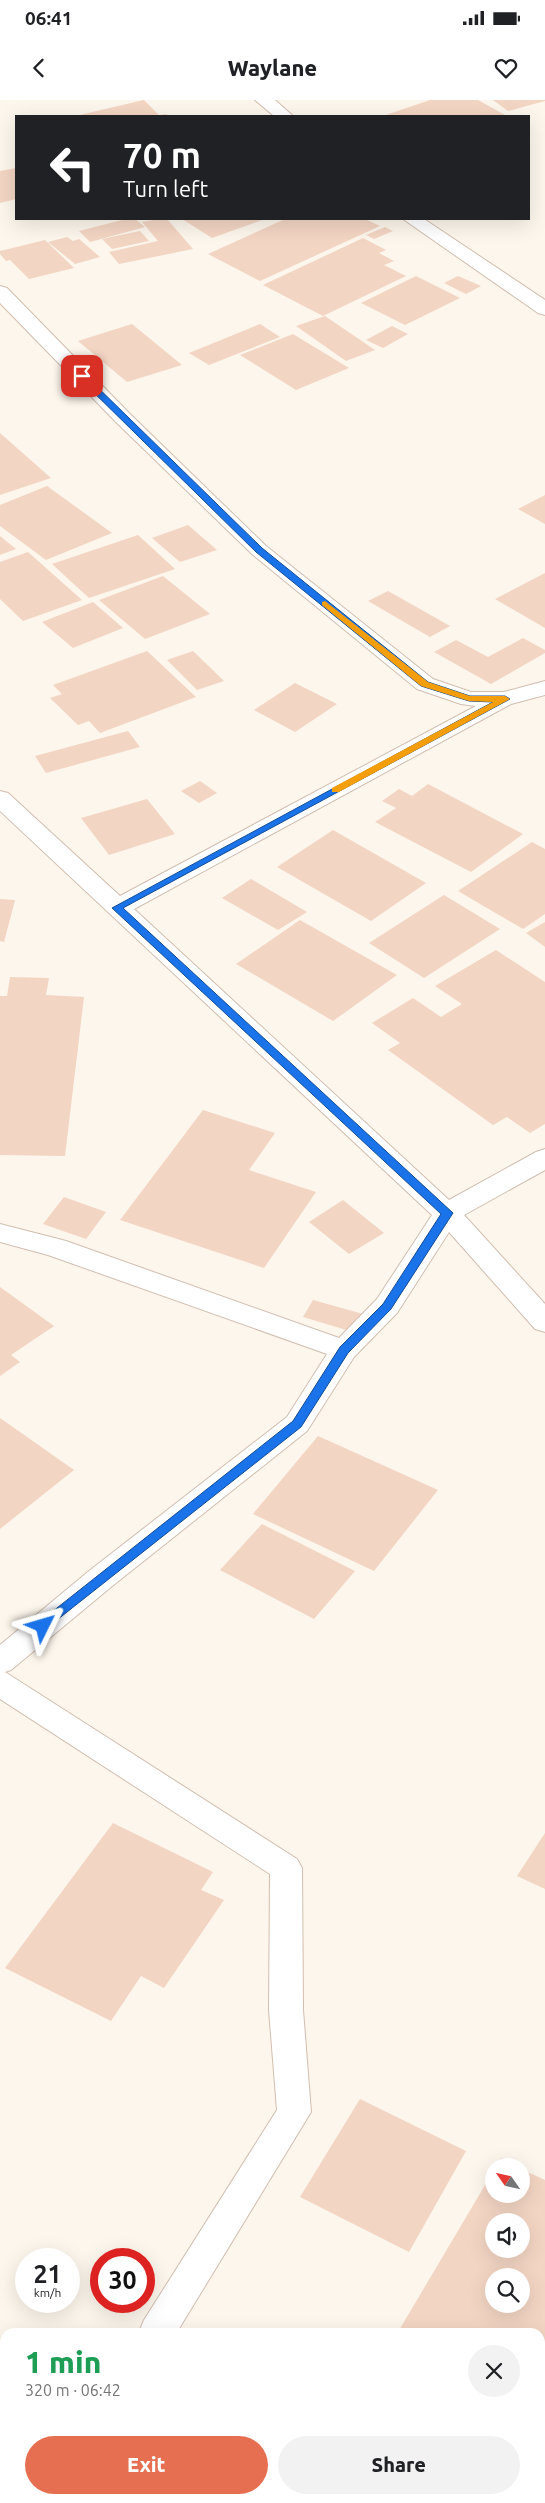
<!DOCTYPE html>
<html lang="en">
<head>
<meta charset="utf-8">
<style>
	:root { --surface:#fff; --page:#f2f2f2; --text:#202124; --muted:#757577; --accent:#e76f51 }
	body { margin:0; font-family:Ubuntu,sans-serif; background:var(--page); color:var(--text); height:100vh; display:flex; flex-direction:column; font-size:19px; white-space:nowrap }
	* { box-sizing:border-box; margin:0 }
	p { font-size:16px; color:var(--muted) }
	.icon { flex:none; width:28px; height:28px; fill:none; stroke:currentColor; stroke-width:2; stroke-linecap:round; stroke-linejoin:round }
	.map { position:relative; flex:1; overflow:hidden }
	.drawer { position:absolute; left:0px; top:2228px; width:545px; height:176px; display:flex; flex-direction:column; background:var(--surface); border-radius:15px 15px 0 0; box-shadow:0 5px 20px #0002 }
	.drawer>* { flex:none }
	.hud { position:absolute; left:15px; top:15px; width:515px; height:105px; border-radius:0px; box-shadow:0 5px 20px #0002; background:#202124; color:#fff; overflow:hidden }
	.needle { width:32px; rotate:304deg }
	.fabs { position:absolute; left:485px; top:2058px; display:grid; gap:10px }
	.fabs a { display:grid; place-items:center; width:45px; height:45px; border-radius:50%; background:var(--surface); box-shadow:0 5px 20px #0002; font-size:25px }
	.speed { position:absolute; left:15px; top:2148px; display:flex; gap:10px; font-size:25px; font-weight:700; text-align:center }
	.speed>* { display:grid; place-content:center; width:65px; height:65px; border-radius:50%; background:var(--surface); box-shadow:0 5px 20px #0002; line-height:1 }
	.speed small { font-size:12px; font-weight:400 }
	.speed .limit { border:8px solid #d22; background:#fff; color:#111 }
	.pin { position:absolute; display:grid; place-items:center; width:42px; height:42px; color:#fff; margin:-21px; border-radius:10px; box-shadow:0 2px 8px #0006 }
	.me { position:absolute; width:55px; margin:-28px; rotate:50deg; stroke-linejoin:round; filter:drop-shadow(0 0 4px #0008) }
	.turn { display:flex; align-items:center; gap:18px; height:105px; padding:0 25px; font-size:22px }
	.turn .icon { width:65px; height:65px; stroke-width:2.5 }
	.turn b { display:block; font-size:35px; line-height:42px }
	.round { display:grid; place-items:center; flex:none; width:52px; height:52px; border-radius:26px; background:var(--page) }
	.head { display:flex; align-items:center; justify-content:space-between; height:85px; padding:0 25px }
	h1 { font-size:30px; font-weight:800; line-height:38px; color:#1e9e55 }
	.button { display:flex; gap:10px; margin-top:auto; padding:10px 25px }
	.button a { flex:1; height:58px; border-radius:30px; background:var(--accent); color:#fff; font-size:20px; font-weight:800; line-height:58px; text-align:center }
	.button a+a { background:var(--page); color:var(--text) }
	.status { display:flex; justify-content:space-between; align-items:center; height:35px; padding:0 25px; background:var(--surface); direction:ltr }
	.status svg { height:14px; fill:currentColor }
	header { display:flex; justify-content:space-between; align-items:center; height:65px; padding:0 25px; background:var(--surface); font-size:22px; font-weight:800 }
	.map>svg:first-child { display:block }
	.building { fill:#f3d5c3; fill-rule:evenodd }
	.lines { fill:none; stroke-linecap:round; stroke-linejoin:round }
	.street-casing { stroke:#d1beb0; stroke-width:2 }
	.street { fill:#fff; fill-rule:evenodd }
	.route { fill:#1a73e8; stroke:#114b97 }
	.slow { fill:#f59e0b }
</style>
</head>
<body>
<div class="status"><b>06:41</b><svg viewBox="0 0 49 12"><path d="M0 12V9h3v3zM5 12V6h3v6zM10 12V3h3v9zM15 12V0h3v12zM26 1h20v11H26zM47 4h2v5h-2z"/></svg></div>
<header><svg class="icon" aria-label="back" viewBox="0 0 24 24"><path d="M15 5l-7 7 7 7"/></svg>Waylane<svg class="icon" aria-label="heart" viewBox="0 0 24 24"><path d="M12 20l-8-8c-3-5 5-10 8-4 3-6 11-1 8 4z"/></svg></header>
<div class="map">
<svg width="545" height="2403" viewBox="0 0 545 2403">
	<rect width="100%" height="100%" fill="#fdf6ec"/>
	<!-- building -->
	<g class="building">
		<polygon points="144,0 159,15 166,14 169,16 75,16"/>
		<polygon points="430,0 478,0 507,16 383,16"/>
		<polygon points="493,0 545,0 545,1 508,11"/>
		<polygon points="16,68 16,99 0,103 0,71"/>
		<polygon points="126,119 135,119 145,127 90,142 79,131"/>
		<polygon points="159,119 167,119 193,149 119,164 109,152 158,141 142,122"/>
		<polygon points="182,119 265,119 212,138"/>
		<polygon points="285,119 365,119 380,126 260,181 208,154"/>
		<polygon points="385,127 393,131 374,139 366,135"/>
		<polygon points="140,131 149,141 112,149 102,139"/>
		<polygon points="67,137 73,141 79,139 100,157 75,164 48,142"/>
		<polygon points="363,138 386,150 379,153 394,161 384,165 406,176 323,216 263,185"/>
		<polygon points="45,140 74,168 29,179 10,160 6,161 0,154 0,151"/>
		<polygon points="416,176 460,198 405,225 361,203"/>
		<polygon points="458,176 481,186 466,194 444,183"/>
		<polygon points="325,216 375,250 346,261 296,226"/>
		<polygon points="132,224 182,265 127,282 78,241"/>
		<polygon points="260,224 280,237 209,265 189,253"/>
		<polygon points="392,226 408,234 383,248 366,240"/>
		<polygon points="293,234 349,268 296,290 240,255"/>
		<polygon points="0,333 51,378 0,395"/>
		<polygon points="47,386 112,433 46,460 0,426 0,405"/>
		<polygon points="545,395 545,424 518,409"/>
		<polygon points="188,425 217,450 180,462 152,438"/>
		<polygon points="138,435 175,469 89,498 52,464"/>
		<polygon points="0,436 16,449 0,455"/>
		<polygon points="28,452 82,500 23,521 0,499 0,462"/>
		<polygon points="545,473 545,528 495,499"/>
		<polygon points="163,476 210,514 145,539 99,500"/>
		<polygon points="388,491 450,526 430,537 368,501"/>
		<polygon points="93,502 123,528 73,548 42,522"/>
		<polygon points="523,538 545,550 545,553 491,584 434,552 456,540 488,557"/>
		<polygon points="147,551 196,597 100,633 89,621 78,625 50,598 62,594 53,585"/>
		<polygon points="193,551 224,581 197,590 167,560"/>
		<polygon points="295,583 337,604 295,632 254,610"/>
		<polygon points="128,631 140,647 46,673 35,656"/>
		<polygon points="200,681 217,693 199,703 181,691"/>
		<polygon points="428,684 523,734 471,772 375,722 396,708 382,701 399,689 412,696"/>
		<polygon points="147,699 175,734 109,755 81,718"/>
		<polygon points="333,730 426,783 371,821 277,767"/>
		<polygon points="532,742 545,749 545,814 523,829 458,791"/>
		<polygon points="251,779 307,812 278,830 222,798"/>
		<polygon points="444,795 500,829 424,878 369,843"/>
		<polygon points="0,799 15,800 4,842 0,841"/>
		<polygon points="300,820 397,875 333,921 236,864"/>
		<polygon points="545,822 545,847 526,833"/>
		<polygon points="496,850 545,882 545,1024 530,1033 507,1017 493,1025 388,950 400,943 372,923 413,898 441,917 462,904 435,886"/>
		<polygon points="10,877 49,878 46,895 84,897 65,1056 0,1055 0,896 7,896"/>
		<polygon points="203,1010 275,1033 249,1070 316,1092 264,1168 120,1120"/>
		<polygon points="64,1097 106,1112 86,1139 43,1124"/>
		<polygon points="343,1100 384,1133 349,1154 309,1122"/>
		<polygon points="0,1187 54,1226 11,1255 20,1262 0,1276"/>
		<polygon points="313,1200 363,1214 353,1232 303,1217"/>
		<polygon points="0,1318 74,1370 0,1429"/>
		<polygon points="318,1336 438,1390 374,1471 253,1414"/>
		<polygon points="262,1424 355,1471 314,1519 220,1470"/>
		<polygon points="113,1723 213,1772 201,1790 224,1800 164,1888 141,1876 111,1921 5,1868"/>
		<polygon points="545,1733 545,1789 517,1776"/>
		<polygon points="360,1999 466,2051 409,2152 300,2097"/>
		<polygon points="501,2058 517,2066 496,2066"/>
		<path d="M521,2069L545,2080V2246L540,2255V2232H398L494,2070V2094H521ZM494,2121H521V2149H494ZM494,2176H521V2204H494Z"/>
	</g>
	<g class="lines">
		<!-- street casing -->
		<g class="street-casing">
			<g id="street">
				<polygon points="255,0 275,0 293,16 274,16"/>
				<polygon points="403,119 424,119 545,200 545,215 538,213"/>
				<polygon points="0,186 7,188 130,314 266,446 433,579 471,592 504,592 545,581 545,595 511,604 134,809 449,1100 536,1052 545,1049 545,1070 464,1115 545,1204 545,1232 535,1229 449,1132 397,1213 354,1257 307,1331 111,1487 11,1570 5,1572 297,1759 302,1768 303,1910 311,2012 177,2232 139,2232 144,2220 277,2010 269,1910 270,1774 0,1599 0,1545 89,1471 287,1317 327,1254 48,1155 0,1142 0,1124 66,1141 339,1238 377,1199 432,1115 0,711 0,691 8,693 120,796 476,606 461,604 417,589 252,454 116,322 0,203"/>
				<polygon points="33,2399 72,2399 70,2403 31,2403"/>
			</g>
		</g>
		<!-- street -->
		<use href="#street" class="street"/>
	</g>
	<!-- route -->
	<polygon class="route" points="79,275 85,275 262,448 428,582 470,596 505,596 510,599 123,808 453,1113 391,1209 348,1253 301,1327 43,1531 38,1530 37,1526 38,1523 293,1321 340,1247 383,1204 441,1114 112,808 493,602 469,601 421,586 256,452 79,278"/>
	<!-- slow -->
	<polygon class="slow" points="325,501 428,582 470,596 505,596 510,599 339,692 332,692 332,688 493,602 469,601 421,586 322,505 322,502"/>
</svg>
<div class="fabs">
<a><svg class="needle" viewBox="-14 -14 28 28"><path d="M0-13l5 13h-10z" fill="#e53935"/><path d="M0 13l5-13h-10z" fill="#757577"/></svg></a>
<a><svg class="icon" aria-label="sound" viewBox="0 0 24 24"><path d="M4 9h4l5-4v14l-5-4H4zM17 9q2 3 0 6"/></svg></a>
<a><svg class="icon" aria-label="search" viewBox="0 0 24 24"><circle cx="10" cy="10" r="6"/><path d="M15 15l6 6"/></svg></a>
</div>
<div class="speed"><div>21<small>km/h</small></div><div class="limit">30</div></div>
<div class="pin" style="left:82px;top:276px;background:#d93025"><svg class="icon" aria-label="arrive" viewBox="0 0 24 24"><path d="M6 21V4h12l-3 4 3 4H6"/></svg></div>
<svg class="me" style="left:43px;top:1526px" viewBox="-20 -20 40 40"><path d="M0-17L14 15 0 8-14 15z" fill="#1a73e8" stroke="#fff" stroke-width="4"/></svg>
<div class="hud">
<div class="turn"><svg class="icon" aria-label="left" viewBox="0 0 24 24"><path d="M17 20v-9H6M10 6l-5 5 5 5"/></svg><div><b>70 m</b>Turn left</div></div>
</div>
<section class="drawer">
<div class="head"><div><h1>1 min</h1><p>320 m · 06:42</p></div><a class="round"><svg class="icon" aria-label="close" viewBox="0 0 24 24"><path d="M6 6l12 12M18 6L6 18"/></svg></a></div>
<div class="button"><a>Exit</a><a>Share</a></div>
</section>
</div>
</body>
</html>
